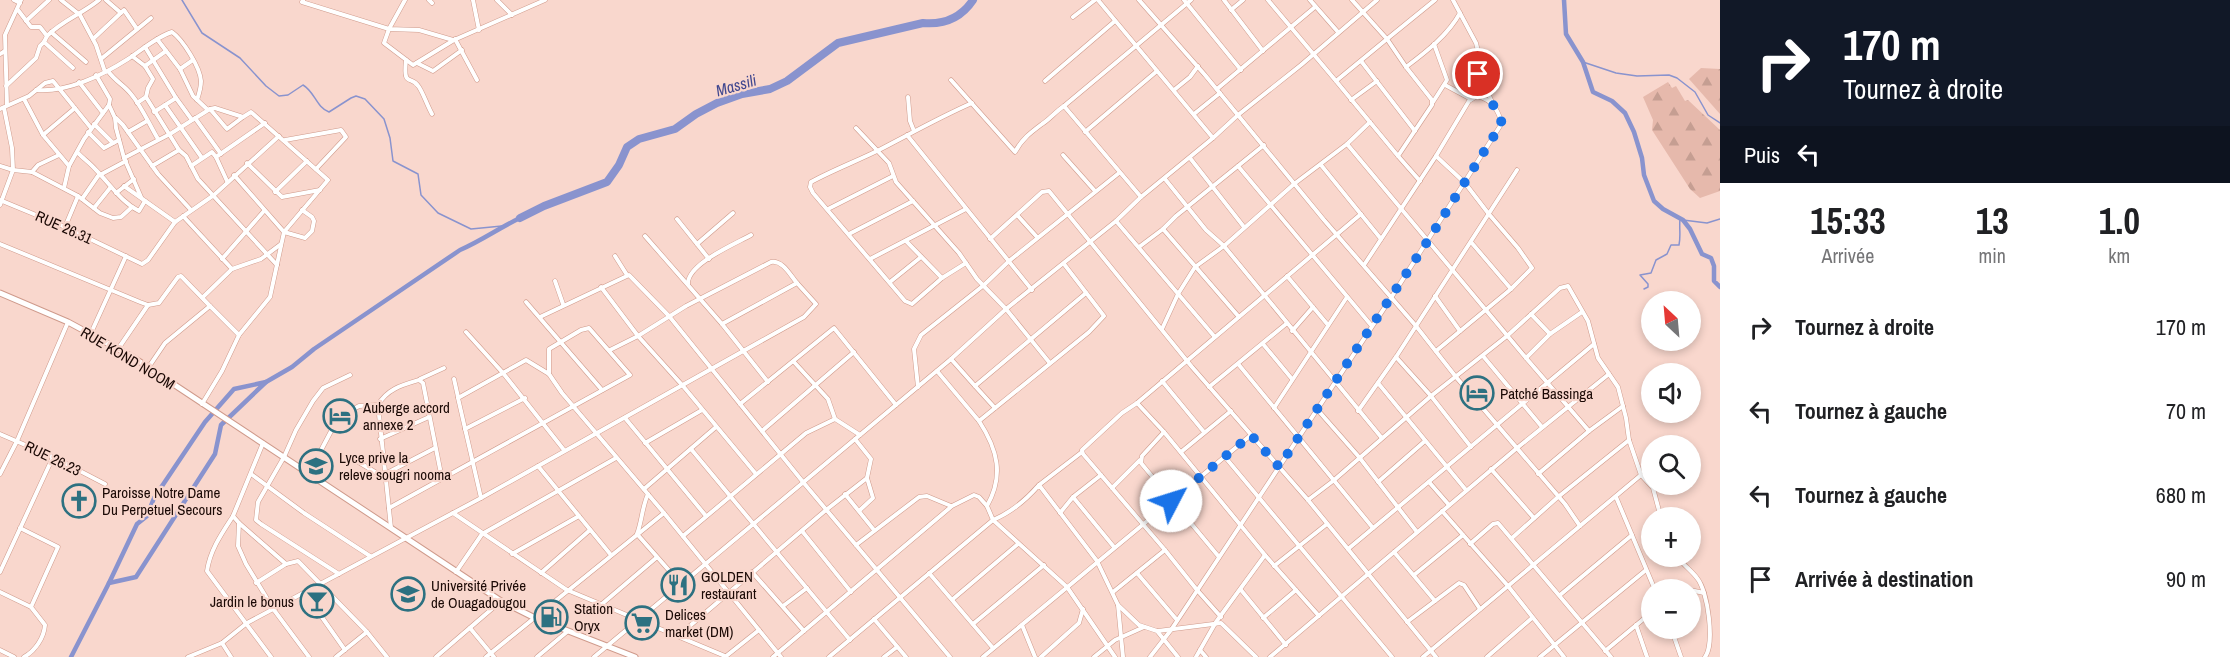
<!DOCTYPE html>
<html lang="fr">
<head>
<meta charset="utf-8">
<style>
	:root { --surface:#fff; --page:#f6f6f6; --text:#202124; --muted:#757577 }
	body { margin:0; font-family:"Archivo Narrow",sans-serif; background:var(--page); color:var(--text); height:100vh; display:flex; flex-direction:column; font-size:22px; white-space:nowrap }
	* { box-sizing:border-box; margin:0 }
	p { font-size:20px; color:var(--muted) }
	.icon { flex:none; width:33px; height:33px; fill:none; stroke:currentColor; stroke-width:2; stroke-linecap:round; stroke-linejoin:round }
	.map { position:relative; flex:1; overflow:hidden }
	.side { display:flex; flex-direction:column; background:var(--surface); width:510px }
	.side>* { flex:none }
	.top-card { background:#111827; color:#fff; overflow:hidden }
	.needle { width:39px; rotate:334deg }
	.controls { position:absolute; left:1641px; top:291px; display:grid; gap:12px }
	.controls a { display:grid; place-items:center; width:60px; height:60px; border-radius:50%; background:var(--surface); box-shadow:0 3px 9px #0003; font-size:30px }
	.pin { position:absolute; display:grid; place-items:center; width:51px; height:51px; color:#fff; margin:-26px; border:3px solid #fff; border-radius:50%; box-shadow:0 2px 6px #0007 }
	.me { position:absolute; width:66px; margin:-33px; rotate:50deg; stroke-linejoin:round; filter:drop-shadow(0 0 4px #0008) }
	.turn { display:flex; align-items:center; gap:21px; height:126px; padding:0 24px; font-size:27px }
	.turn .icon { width:78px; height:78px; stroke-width:2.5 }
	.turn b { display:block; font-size:42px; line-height:51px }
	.then { display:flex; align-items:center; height:57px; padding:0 24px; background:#0003; gap:12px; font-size:22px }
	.eta { display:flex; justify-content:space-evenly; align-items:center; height:102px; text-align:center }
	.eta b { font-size:36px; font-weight:700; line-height:42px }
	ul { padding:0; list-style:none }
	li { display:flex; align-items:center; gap:18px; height:84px; padding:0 24px }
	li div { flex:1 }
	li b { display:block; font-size:22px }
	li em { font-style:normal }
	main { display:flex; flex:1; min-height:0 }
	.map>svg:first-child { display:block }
	.forest { fill:url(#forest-firs) }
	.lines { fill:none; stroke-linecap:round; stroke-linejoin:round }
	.stream { stroke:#8993ce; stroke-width:1.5 }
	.canal { stroke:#8993ce; stroke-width:4.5 }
	.river { stroke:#8993ce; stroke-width:8 }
	.street-casing { stroke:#cf9a8b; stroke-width:5 }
	.secondary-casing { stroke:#cf9a8b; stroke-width:7 }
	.street { stroke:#fff; stroke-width:4 }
	.secondary { stroke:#fff; stroke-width:5 }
	.route { stroke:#1a73e8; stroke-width:10; stroke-dasharray:0 18 }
	.labels { text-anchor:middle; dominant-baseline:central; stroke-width:4.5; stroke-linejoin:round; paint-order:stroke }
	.street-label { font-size:15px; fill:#1b0905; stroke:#f9d7cd }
	.poi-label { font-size:15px; fill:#1b0905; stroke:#f9d7cd; text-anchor:start }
	.water-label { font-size:16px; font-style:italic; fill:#40478f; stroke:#f9d7cd }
</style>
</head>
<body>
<main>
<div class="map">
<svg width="1720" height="657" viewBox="0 0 1720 657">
	<defs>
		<pattern id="forest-firs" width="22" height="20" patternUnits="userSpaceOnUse" patternTransform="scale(1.5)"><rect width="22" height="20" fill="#e6b9ac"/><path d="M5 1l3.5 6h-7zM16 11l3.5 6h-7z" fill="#c59e92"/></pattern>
	</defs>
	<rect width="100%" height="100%" fill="#f9d7cd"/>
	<!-- forest -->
	<g class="forest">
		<polygon points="1701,68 1720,69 1720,114 1689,79"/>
		<polygon points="1668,82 1672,88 1676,86 1685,101 1688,100 1720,130 1720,191 1700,198 1690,189 1652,130 1653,120 1643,97"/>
	</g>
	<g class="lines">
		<!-- stream -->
		<g class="stream">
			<path d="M182,0L202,33L240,58L266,86L279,96L288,95L303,85C315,92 316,107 329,112L351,98L356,96L365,99L384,119L390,138L393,161L418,174L421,195L438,213L471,229L502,226"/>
			<polyline points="1583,62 1616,73 1637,76 1669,75 1677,78 1695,92 1708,115 1720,123"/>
			<polyline points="1683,220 1707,223 1720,219"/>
			<path d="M1644,289L1648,287V284L1640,275L1651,273L1656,260L1667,254L1671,245H1679C1681,236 1679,228 1680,219"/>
		</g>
		<!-- canal -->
		<g class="canal">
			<polyline points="1564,0 1566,34 1583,62 1593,92 1612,101 1625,113 1634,132 1642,158 1644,175 1654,201 1663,209 1683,220 1690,229 1702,254 1711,258 1714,266 1714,281 1720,287"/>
			<polyline points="109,583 137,524 147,516 154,498 205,422 234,389 266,382"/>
			<path d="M71,657L109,583L136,577L215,454L221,425L266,382L292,367L314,349L460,250C481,241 499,228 520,218"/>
		</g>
		<!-- river -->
		<path class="river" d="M520,218L544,206L607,182L619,165L627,147L639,139L675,129L696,114L717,103L742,94L770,89L787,81L838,43L923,23C945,25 961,18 973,0"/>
		<!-- street casing -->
		<g class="street-casing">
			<g id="street">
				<polyline points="14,0 20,3"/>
				<polyline points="61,0 80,15 96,45 105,72"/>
				<polyline points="106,0 121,13"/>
				<polyline points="303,0 302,2 389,29 419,30 453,40"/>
				<polyline points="405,0 389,29 384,43 413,65 454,40 545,0"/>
				<polyline points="429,0 432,3"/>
				<polyline points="473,0 479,30"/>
				<polyline points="497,0 512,15"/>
				<polyline points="1098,0 1213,138"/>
				<polyline points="1139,0 1205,75 1324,220 1416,326 1456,377 1565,504 1580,526"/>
				<polyline points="1184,0 1241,70"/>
				<polyline points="1224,0 1263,51"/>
				<polyline points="1268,0 1336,81 1387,39 1352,0"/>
				<polyline points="1310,0 1338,32"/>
				<polyline points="1453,0 1476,43 1478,51 1477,70 1492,102"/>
				<path d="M18,10L31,27H40L47,36C63,20 82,14 99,0"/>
				<polyline points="1231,10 1243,0"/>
				<polyline points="1073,17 1095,0"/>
				<polyline points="26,21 49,0"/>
				<polyline points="51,32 86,62"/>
				<polyline points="47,36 44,42 73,68"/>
				<polyline points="93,39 124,10 137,29"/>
				<polyline points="157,39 180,69 193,96 208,110"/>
				<polyline points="455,39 477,80"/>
				<polyline points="145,47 176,98 192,120"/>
				<polyline points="0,54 5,51"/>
				<polyline points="132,56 145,66 153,79 148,88 146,97 137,103"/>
				<polyline points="101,59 151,18"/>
				<path d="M406,60C403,89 411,74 419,87C424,95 427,105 432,114"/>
				<polyline points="1361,61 1415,131"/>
				<polyline points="417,63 433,71 462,50"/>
				<polyline points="145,66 166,51"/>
				<path d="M1406,67C1426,52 1448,35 1460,13"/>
				<polyline points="180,69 193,60"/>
				<path d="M108,71C116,82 123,84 131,94C142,107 149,124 158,139"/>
				<polyline points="96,75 110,99 109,105 115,118 116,128 124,158 141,197"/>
				<path d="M951,80L1015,152C1022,139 1030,133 1042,124C1050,119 1055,112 1064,106L1191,0"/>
				<polyline points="1045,81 1115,21"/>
				<polyline points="1336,81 1398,156"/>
				<polyline points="79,82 103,113"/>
				<polyline points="1445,85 1471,99"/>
				<polyline points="6,86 36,58 40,46 44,42"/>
				<polyline points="1217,89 1315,7"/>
				<path d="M36,90C66,93 103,75 128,59C142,50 156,37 172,32C183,40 200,67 201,81C201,87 199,94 197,100"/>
				<polyline points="1174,90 1190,77 1198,66"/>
				<polyline points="146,97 179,150 186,156 198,179 277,265"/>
				<polyline points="908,97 910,121 914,131"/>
				<polyline points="24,99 43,135 69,166"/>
				<polyline points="1351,100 1377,81"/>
				<polyline points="1433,102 1447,80 1434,44"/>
				<polyline points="7,105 5,35 21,0"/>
				<polyline points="165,105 202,158"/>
				<polyline points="1064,106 1141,197"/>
				<polyline points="0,109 29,96 45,83 53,81 91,128"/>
				<polyline points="210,109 227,129 243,117"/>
				<polyline points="154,112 176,98"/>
				<polyline points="1194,114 1220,93"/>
				<polyline points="116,118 123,125 158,174 191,210"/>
				<polyline points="195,118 221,154"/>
				<polyline points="94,124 113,143"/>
				<polyline points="856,128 889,163 896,182 959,253 977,279 1006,309 1049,362"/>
				<polyline points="88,132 104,148 119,140"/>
				<polyline points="128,132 147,121"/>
				<polyline points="1085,132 1157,71"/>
				<polyline points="43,135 75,108"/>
				<polyline points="907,135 1032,290"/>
				<polyline points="285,140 341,130 346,137 316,169"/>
				<polyline points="1347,144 1526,358 1589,431"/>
				<path d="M78,153C84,159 91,164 96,170C110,184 121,202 139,211L145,201"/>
				<polyline points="1063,155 1095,191"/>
				<polyline points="124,158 170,134 210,109 215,108 243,117 251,112 328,180 284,232 270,297 239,335 222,371 202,404"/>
				<polyline points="1190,158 1244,227"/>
				<polyline points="247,163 282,197 320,190"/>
				<polyline points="1321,165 1381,239"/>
				<polyline points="0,166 13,170 32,172 78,196 100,213 113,218 121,217 132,207"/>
				<polyline points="152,166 179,150"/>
				<polyline points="191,166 212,152 216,157"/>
				<polyline points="1238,166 1371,325"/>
				<polyline points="32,172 38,165 59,155"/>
				<polyline points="234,175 284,232 305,238 312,231 314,221 312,217 302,210"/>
				<polyline points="1165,179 1206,230 1224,246 1381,437"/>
				<polyline points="227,181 216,157 265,123"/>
				<polyline points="1420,181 1398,156 1432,105 1432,100 1406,67 1387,39 1435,0"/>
				<polyline points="124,186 175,222"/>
				<polyline points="64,188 69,166 84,139 109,105"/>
				<polyline points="275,192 307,161"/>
				<polyline points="116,193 134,179"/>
				<polyline points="82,199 98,176 126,161"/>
				<polyline points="0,200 65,227 142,264 148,260 175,222 214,195 279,136"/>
				<polyline points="0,205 13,170 12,148 4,108"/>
				<polyline points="94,208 110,188"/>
				<polyline points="828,209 893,176"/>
				<polyline points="183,216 232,269 203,297"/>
				<polyline points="1018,216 1037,237"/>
				<polyline points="677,219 709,259"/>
				<polyline points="1116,221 1214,336"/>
				<polyline points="65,227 78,196"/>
				<polyline points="1163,229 1176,216 1264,145"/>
				<polyline points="849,234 913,201"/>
				<polyline points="645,236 722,324 768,382"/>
				<polyline points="990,239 1042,192 1049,191 1192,367 1308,500 1436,657"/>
				<polyline points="906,241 942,278 966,263"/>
				<polyline points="1471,242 1511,289"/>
				<polyline points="0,244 140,302 148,305 159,303 178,277 181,276 210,306 165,343 148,368"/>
				<polyline points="697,244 733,213"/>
				<polyline points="1139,247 1163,229 1239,317"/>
				<polyline points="615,256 627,275"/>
				<polyline points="222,259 264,211"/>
				<polyline points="870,259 966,209"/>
				<polyline points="232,269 261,259 281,244"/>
				<polyline points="1287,276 1328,325"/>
				<path d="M942,278L912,304L905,301L813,193L810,187L811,182C833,170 857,161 879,150C910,134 940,117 972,103"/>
				<polyline points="555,281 563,304"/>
				<polyline points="890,282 921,257"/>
				<path d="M688,284C687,264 735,244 751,235"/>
				<polyline points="601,287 638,336 683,386 756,474"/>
				<polyline points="1435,296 1460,331"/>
				<polyline points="526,302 602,390"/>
				<polyline points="210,306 239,335"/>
				<polyline points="1531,314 1550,334"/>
				<polyline points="540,317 629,275 669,316 803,482 950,657"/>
				<polyline points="1162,329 1178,294 1195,267 1224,246 1294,184 1347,144 1370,122"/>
				<polyline points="1292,331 1313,307"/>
				<polyline points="466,332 503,373 564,450"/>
				<polyline points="91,333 126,256"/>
				<polyline points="1263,344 1292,379"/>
				<polyline points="118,349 148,305"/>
				<path d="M610,350L638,336L686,306L771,262C783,260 790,275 797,283"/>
				<polyline points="1436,351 1511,289 1532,268 1518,248 1488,213 1465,183 1436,156"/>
				<polyline points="1483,356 1542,427"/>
				<polyline points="1396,357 1431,396 1471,447"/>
				<polyline points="1526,358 1550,334 1582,312"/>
				<polyline points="951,359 975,386 1086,293"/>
				<polyline points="794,362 828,399 835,419 860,435"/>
				<polyline points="1239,365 1373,528"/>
				<polyline points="937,371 979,421"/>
				<polyline points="420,379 444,368"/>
				<polyline points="454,379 458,397"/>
				<polyline points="1162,381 1204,432"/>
				<polyline points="1378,383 1466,490"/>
				<polyline points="975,386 995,408"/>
				<polyline points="918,387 914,349 921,335 984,285 1009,261 1119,173"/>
				<polyline points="1209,387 1286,324"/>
				<polyline points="1137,403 1164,432 1265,555 1319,616"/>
				<polyline points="740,404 834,328 896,405"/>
				<polyline points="1274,408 1347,297"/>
				<polyline points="1316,408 1359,457 1417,532"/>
				<polyline points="1358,411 1396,357 1517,170"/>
				<polyline points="625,418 706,516"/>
				<polyline points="465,429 525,398"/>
				<polyline points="762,431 854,352"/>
				<polyline points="1164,432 1142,456 1141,463 1219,557"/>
				<polyline points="0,434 53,457 105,484"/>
				<polyline points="380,439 429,417"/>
				<polyline points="263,443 233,516 239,523 238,546 246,564 274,610 309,657"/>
				<polyline points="645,443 702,410"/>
				<polyline points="691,449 850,640"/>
				<polyline points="1181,452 1231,411"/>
				<polyline points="350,457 385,478"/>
				<polyline points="1225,457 1392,657"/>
				<polyline points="538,466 611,555"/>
				<polyline points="1491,469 1534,518"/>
				<polyline points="309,473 338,418 359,406 378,405"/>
				<polyline points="0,474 17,441 68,322"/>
				<polyline points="251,474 304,513 370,556"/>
				<polyline points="385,474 435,448"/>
				<polyline points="1538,474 1589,431 1623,406"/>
				<polyline points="1378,482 1425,441"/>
				<polyline points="1429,482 1449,505"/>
				<polyline points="1039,485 1082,452"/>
				<polyline points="1112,488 1140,460"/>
				<polyline points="644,489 716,427"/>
				<path d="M648,494C642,507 642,521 637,534L681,584"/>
				<polyline points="845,494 874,530"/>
				<polyline points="1073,497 1114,547"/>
				<polyline points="1616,497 1655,590"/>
				<polyline points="481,498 458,398 526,360 549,374"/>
				<polyline points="1308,500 1333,481 1431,396 1507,336 1560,288 1568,286 1588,321 1598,358 1618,387 1626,418 1629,440 1641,475 1653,488 1661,518"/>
				<polyline points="389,508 630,375 589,328 581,330 549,349 549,374 562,393 664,513 781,657"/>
				<polyline points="860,510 873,498 867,478"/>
				<polyline points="1442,511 1508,586 1564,657"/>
				<polyline points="453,513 567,590 725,656"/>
				<polyline points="1060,513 1073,497 1101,475"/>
				<path d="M233,516C222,533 210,550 207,571L271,657"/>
				<polyline points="239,523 286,564"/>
				<polyline points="20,528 58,547 31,607"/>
				<path d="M391,528L378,405C387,389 402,385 419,380L423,383L442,479"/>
				<polyline points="802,531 851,592"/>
				<polyline points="683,536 806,433 835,419"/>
				<polyline points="1512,538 1558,497 1629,440"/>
				<polyline points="1470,544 1493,524 1498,523 1611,657"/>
				<polyline points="856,545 919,497 927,496 951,506"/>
				<polyline points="1348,549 1594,344"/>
				<polyline points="1394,552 1435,601"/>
				<polyline points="512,554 579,516"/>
				<path d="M1677,556C1683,565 1691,570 1697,578C1708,591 1715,644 1705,657"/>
				<polyline points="1274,566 1327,524"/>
				<polyline points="0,572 53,457"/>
				<polyline points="456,572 482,534 616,458"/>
				<polyline points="752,572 804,631"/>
				<polyline points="541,573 590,530"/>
				<polyline points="929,573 993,648"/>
				<polyline points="1137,573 1177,620"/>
				<polyline points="339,574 261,524 256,520 258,502 284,457 296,430 313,401 323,388 350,375"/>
				<polyline points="1414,575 1463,535"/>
				<polyline points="256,583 286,564 298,561 367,632 387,657"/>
				<polyline points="1241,590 1286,645"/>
				<polyline points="1680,590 1690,590"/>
				<polyline points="1690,590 1704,593"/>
				<path d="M0,592L31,607L45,625C44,638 35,651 24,657"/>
				<polyline points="1113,592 1165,550"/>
				<polyline points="305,593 345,650"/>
				<polyline points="1560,595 1632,535"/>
				<polyline points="953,599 1018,544"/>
				<polyline points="602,604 656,558"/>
				<polyline points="1118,605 1123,657"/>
				<polyline points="783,606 807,588"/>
				<polyline points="1221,617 1197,590 1165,550 1083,454 1082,450 1122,413 1137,403 1361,214"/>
				<polyline points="1263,618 1296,590"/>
				<polyline points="874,619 906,657"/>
				<polyline points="1407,622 1459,583 1464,585 1480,609"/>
				<polyline points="973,624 1044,565"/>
				<polyline points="1022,625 1035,657"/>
				<polyline points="1636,625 1647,657"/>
				<polyline points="470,628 494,657"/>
				<polyline points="1671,628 1681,657"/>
				<polyline points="1158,631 1221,623 1256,657"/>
				<polyline points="678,636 826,510 867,478 871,459 855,439"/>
				<polyline points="222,643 231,657"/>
				<polyline points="0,650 14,657"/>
				<polyline points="1200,650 1206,657"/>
				<polyline points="1605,651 1652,612"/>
				<polyline points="188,657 222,643 247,623 481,498 804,317 816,304 797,283 722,324"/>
				<polyline points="336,657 367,632"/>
				<polyline points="436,657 501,601"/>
				<polyline points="486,657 664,513"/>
				<polyline points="537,657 568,631"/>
				<polyline points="594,657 951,359 1006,309 1116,221 1141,197 1213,138 1238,115 1301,65 1377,0"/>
				<polyline points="725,657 759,630"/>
				<polyline points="773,657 952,506 974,495 979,497 987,506"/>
				<path d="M829,657L993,520L987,506C1004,476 998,450 979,421L1089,332L1104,316L1064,264"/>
				<polyline points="884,657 897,647"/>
				<polyline points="983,657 1251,435"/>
				<polyline points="1041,657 1079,623 1083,609"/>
				<polyline points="1094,657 1115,640 1144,627"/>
				<path d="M1115,657L1067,587L993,520C1012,512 1026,500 1039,485L1097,561L1118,605L1139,625L1157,631L1178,657"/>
				<path d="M1150,657L1171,630L1391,298L1502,123C1497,109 1493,100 1477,96L1469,101L1436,156L1364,265"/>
				<polyline points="1196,657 1216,622 1265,555"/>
				<polyline points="1270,657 1517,448 1609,374"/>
				<polyline points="1423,657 1641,475"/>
				<polyline points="1487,657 1532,618"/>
				<polyline points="1540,657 1646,570"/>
			</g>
		</g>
		<!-- secondary casing -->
		<g class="secondary-casing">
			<polyline id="secondary" points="0,293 68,322 131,356 501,601 535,618 635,657"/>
		</g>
		<!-- street -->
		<use href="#street" class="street"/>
		<!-- secondary -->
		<use href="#secondary" class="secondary"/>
	</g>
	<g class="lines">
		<!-- route -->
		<polyline class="route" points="1171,501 1251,435 1279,467 1429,239 1502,123 1478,74"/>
	</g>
	<!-- icons -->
	<defs>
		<g id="hotel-ring" transform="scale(1.725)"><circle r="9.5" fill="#f9d7cd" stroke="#2d7181" stroke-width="1.5"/><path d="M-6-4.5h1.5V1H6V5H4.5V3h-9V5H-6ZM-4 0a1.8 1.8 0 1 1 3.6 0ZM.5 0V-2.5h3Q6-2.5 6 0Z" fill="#2d7181"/></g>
		<g id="school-ring" transform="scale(1.725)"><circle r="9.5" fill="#f9d7cd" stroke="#2d7181" stroke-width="1.5"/><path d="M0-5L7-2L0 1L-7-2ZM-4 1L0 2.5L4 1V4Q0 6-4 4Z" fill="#2d7181"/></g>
		<g id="church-ring" transform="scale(1.725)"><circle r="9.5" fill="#f9d7cd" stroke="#2d7181" stroke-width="1.5"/><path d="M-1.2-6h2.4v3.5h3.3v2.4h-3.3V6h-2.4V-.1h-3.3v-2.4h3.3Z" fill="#2d7181"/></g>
		<g id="restaurant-ring" transform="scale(1.725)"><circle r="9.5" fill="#f9d7cd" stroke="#2d7181" stroke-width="1.5"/><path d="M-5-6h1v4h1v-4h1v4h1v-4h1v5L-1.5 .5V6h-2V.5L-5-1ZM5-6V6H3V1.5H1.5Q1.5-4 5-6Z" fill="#2d7181"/></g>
		<g id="university-ring" transform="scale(1.725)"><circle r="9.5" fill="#f9d7cd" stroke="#2d7181" stroke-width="1.5"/><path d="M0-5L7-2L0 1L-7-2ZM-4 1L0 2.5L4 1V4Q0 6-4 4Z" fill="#2d7181"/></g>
		<g id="bar-ring" transform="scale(1.725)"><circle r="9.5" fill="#f9d7cd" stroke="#2d7181" stroke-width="1.5"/><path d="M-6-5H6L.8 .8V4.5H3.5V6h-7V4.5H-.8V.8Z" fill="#2d7181"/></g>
		<g id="fuel-ring" transform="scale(1.725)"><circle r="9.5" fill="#f9d7cd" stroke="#2d7181" stroke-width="1.5"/><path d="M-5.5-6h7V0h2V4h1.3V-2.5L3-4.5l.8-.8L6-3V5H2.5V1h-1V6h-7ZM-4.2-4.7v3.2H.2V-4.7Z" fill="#2d7181"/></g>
		<g id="supermarket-ring" transform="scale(1.725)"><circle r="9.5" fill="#f9d7cd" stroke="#2d7181" stroke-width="1.5"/><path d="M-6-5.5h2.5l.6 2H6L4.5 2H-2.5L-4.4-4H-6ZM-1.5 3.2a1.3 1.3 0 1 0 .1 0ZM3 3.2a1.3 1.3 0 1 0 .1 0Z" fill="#2d7181"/></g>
	</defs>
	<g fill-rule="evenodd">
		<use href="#hotel-ring" x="1477" y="393"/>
		<use href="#hotel-ring" x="340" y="416"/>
		<use href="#school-ring" x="316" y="466"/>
		<use href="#church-ring" x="79" y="501"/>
		<use href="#restaurant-ring" x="678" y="585"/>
		<use href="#university-ring" x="408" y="594"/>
		<use href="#bar-ring" x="317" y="601"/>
		<use href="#fuel-ring" x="551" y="617"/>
		<use href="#supermarket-ring" x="642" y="623"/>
	</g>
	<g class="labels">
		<!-- street labels -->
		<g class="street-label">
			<text transform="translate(64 227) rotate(24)">RUE 26.31</text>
			<text transform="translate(128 358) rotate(31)">RUE KOND NOOM</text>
			<text transform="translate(53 458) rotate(26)">RUE 26.23</text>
		</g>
		<!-- poi labels -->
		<g class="poi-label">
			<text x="1500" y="393">Patché Bassinga</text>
			<text x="363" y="407">Auberge accord<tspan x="363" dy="17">annexe 2</tspan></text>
			<text x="339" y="457">Lyce prive la<tspan x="339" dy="17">releve sougri nooma</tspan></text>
			<text x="102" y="492">Paroisse Notre Dame<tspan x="102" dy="17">Du Perpetuel Secours</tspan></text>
			<text x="701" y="576">GOLDEN<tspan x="701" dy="17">restaurant</tspan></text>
			<text x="431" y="585">Université Privée<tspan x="431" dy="17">de Ouagadougou</tspan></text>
			<text x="294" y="601" text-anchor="end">Jardin le bonus</text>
			<text x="574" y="608">Station<tspan x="574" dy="17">Oryx</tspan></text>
			<text x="665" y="614">Delices<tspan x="665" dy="17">market (DM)</tspan></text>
		</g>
		<!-- water labels -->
		<g class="water-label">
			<text transform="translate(736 85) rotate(-16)">Massili</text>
		</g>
	</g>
</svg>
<div class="controls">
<a><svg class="needle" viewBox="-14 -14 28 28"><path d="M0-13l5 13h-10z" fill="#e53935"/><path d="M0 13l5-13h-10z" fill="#757577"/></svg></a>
<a><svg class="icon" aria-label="sound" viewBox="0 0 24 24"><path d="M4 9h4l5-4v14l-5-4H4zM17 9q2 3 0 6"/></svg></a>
<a><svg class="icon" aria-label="search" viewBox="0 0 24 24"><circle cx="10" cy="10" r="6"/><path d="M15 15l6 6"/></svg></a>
<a>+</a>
<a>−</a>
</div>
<div class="pin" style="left:1478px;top:74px;background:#d93025"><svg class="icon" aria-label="arrive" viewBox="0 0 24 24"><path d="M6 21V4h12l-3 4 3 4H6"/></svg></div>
<svg class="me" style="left:1171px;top:501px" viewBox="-20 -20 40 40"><circle r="19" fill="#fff"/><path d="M0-13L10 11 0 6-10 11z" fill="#1a73e8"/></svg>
</div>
<section class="side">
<div class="top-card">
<div class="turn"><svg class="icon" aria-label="right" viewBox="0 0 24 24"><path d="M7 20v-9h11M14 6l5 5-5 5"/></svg><div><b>170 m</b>Tournez à droite</div></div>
<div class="then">Puis<svg class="icon" aria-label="left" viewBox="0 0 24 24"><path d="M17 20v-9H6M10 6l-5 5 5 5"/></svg></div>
</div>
<div class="eta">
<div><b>15:33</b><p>Arrivée</p></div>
<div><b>13</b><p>min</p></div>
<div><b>1.0</b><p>km</p></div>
</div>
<ul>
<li><svg class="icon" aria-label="right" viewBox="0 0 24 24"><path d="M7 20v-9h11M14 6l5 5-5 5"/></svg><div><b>Tournez à droite</b></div><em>170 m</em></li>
<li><svg class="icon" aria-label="left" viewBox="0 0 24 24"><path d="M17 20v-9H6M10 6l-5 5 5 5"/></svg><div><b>Tournez à gauche</b></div><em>70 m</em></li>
<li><svg class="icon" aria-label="left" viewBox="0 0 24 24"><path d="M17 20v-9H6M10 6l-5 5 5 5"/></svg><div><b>Tournez à gauche</b></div><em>680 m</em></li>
<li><svg class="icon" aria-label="arrive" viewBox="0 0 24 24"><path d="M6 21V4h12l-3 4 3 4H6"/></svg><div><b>Arrivée à destination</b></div><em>90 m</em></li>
</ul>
</section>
</main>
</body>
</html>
